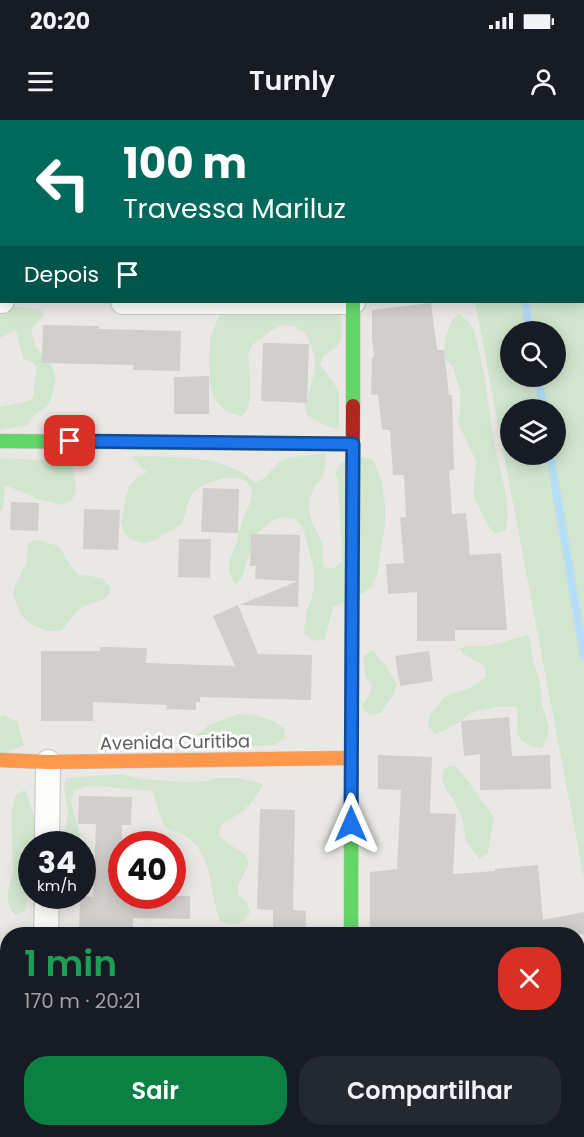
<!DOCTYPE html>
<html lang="pt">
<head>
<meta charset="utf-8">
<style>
	:root { --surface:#171b24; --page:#242831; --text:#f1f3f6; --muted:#9ea1a6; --accent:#0b8043 }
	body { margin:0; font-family:Poppins,sans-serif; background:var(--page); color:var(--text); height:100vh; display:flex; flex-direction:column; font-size:22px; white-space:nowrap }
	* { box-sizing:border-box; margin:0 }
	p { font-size:20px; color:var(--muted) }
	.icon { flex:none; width:33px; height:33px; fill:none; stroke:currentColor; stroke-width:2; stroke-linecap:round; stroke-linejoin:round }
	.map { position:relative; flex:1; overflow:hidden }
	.sheet { position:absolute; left:0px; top:807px; width:585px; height:210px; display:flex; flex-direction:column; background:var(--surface); border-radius:24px 24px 0 0; box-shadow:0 3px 15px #0003 }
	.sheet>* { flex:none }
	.top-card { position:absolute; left:0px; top:0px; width:585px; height:183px; box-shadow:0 3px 15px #0003; background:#00695c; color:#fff; overflow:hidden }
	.buttons { position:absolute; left:500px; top:201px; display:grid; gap:12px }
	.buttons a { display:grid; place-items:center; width:66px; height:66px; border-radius:50%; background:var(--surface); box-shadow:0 3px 15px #0003; font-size:30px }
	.speed { position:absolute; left:18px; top:711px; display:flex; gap:12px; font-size:30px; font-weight:700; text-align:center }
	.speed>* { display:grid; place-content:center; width:78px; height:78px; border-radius:50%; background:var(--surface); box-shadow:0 3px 15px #0003; line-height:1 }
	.speed small { font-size:15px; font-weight:400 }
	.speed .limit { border:9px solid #d22; background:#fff; color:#111 }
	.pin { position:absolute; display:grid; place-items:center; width:51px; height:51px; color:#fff; margin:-26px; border-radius:12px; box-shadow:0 3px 9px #0006 }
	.me { position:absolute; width:66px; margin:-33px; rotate:0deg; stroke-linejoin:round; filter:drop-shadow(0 0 4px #0008) }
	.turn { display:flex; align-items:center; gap:21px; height:126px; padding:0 24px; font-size:27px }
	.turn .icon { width:78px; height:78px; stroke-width:2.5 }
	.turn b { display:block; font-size:42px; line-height:51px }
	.then { display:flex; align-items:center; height:57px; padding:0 24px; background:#0003; gap:12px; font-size:22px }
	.round { display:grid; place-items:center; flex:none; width:63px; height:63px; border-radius:24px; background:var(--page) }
	.overview { display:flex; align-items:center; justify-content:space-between; height:102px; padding:0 24px }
	h1 { font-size:36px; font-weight:600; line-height:45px; color:#1e9e55 }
	.action { display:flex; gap:12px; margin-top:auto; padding:12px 24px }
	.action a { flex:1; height:69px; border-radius:24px; background:var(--accent); color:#fff; font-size:24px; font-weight:600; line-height:69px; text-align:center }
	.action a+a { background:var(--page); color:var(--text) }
	.status { display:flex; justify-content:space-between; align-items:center; height:42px; padding:0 30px; background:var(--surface); direction:ltr }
	.status svg { height:16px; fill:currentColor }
	header { display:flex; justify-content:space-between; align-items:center; height:78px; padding:0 24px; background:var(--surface); font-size:27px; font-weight:600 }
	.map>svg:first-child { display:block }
	.green { fill:#d2e6cf; fill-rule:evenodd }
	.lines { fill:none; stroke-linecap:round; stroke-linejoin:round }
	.stream { stroke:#b6def6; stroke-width:8 }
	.building { fill:#d1cfcd }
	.street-casing { stroke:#c5c5c4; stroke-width:26 }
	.fast-casing { stroke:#c7c7c7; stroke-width:15 }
	.slow-casing { stroke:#c7c7c7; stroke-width:15 }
	.jam-casing { stroke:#c7c7c7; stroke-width:15 }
	.street { stroke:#fcfcfb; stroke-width:24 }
	.fast { stroke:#63d668; stroke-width:14 }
	.slow { stroke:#ff974d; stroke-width:14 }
	.jam { stroke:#b3261e; stroke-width:14 }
	.route-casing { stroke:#114b97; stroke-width:15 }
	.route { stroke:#1a73e8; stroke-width:10 }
	.labels { text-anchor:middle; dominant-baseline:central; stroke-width:6; stroke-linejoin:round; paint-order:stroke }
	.street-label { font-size:18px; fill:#5a5e62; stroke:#fff }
</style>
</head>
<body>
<div class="status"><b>20:20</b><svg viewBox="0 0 49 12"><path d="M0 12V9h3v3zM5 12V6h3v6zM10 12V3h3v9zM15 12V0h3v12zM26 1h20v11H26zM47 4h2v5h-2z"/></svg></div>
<header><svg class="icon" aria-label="menu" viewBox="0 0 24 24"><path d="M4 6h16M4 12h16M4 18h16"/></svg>Turnly<svg class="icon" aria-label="person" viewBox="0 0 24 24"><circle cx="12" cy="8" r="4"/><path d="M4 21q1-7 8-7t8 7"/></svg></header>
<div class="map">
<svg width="584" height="1017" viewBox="0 0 584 1017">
	<rect width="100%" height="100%" fill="#eae8e4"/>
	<!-- green -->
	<g class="green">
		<path d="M584,44V759L475,182H584ZM510,212H555V256H510ZM510,290H555V334H510Z"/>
		<polygon points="0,185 30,188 41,190 44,196 35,204 32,209 32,215 36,227 52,247 56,259 50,282 46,287 36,294 27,305 0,310 0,287 29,281 34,276 33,270 37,248 33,243 23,238 16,210 0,218"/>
		<path d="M340,189C341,211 348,225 324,235L320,244L339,271V309L326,306L307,295L304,284L307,282C309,268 316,255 315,240C314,231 309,222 306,213L294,206L282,205L271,211L252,225L248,235L250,256V278L248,288L242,297L226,291L217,282L210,268L209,240L210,218L221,191Z"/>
		<path d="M459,194C464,198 470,202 472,207C479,221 480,237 483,251C488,272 489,294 493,315C497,346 512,379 506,410L496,413L488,406L473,375L476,341L458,303L460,292V270L453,248L446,240L444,230L447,213L451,202Z"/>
		<path d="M325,333L326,344L323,356L315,366L310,378L309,391L312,402L323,424L322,436L324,447L335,448L342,440L338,361L335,351L342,342L362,337L373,340L382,362L385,383V406L377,454L372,466L364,473L355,479L333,487L325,519L314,521L304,514L306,492L311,480L314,468L313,445L303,408L296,399L284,397L273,400L256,414L245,447L242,458L235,466C232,459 228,451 229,443C230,435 235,429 237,421C239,413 241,402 245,394C249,385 256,374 248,364C238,350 202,362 193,373C187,381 186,394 182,404L153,421L143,424L131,419L124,412L121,402L126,376L129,366L137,357L147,352L131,336C169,337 225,334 255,362L265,358L272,349L279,342L289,338Z"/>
		<path d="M0,338C23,339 46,341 70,340L74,350L76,372L71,381L61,385L38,379L5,365L3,388L0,391Z"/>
		<path d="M37,420L59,426L70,445L78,455L91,456L104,459L111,469L106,478C96,482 85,485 77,491C72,496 68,505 61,511H49L39,508L28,502L21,495L13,474L16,463L26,443L28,423Z"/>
		<path d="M529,515L533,541L540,563L542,585L549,607L547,618L542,628C511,625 518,610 517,587H495L470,593L461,601L446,610L435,614L428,606L430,595L445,576L467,569L477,564L486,556L485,546C473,538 468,540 459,528L471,526L483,527Z"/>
		<polygon points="372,530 385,545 397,564 393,575 381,593 369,595 361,586 368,577 372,566 366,557 363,537"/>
		<path d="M239,594C257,595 271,597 285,609L284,619L275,625L195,629L187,623L193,615L204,611L208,605Z"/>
		<polygon points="5,595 17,602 24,625 0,636 0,597"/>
		<polygon points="456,646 470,664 494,698 488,733 479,739 466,721 462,698 453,679 445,668 442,657 444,648"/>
		<path d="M120,654L142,659L184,662L206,661L216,658H238L263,664C255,683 240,694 222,704L219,715L227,723L245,734L249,744L238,765L239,775L247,782L250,792C241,806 237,806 221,802C211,781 213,756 202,734C198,726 190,718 182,714C176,711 170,711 165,706C161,703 156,679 152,671L96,666L84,667L74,671L71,681L80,715L79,724H64L68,692L64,669L66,658Z"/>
		<polygon points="25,670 36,701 38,724 32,724 31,761 25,791 15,795 9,786 7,776 13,752 11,693 16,674"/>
	</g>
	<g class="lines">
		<!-- stream -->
		<g class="stream">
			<polyline points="495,0 495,2"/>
			<polyline points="525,182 530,212"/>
			<polyline points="538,256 543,290"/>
			<polyline points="550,334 584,536"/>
		</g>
	</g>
	<!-- building -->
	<g class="building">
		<polygon points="431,183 437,230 444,230 449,275 452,275 454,350 449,351 452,394 466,393 470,435 501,433 507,510 455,510 455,521 417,521 417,472 388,474 386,444 404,443 400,398 406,397 404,355 393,355 390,310 382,310 378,274 371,275 372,237 374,237 372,217 372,190"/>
		<polygon points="43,205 99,206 99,209 181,211 180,251 133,250 134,245 42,243"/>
		<polygon points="263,223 309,224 307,283 261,281"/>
		<polygon points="209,256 209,294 174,294 174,257"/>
		<polygon points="203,368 239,369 238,413 201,412"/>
		<polygon points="11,382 39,383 38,411 10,410"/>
		<polygon points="84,389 120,390 118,430 83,429"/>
		<polygon points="251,414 300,415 298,487 239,485 298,461 255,459 256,446 250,446"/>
		<polygon points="179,419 211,419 210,458 178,457"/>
		<polygon points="238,485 258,534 312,535 311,580 200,577 200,582 196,582 196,590 166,589 167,585 93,582 93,601 41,601 41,531 100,531 100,527 147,528 146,543 235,546 213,496"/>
		<polygon points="429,531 433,561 400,566 395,536"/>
		<polygon points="509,597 512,636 550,635 551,669 480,670 480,634 464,636 461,601"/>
		<polygon points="378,635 432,637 430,693 456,694 453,754 495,751 495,749 538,745 543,800 584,792 584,814 456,814 456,809 399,814 370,814 370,752 397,749 401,670 378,669"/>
		<polygon points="79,676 132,677 131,705 122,705 122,776 190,776 190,799 133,798 133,814 79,814 80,776 93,777 96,704 78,704"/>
		<polygon points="260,689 295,690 293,790 306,791 306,814 273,814 273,790 257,789"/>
	</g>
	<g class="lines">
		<!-- street casing -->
		<g class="street-casing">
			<g id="street">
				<polyline points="171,2 171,0"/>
				<polyline points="0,181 2,181"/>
				<polyline points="123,182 353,182"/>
				<polyline points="47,724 48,642"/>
				<polyline points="46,814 47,776"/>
				<polyline points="45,1017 45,1010"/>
			</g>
		</g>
		<!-- fast casing -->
		<g class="fast-casing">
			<g id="fast">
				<polyline points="352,0 352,2"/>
				<polyline points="353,286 353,182"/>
				<polyline points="0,321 353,324"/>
				<polyline points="351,814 352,446"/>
				<polyline points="351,1010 351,1017"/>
			</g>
		</g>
		<!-- slow casing -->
		<g class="slow-casing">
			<polyline id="slow" points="0,640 48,642 351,638"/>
		</g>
		<!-- jam casing -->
		<g class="jam-casing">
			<polyline id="jam" points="352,446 353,286"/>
		</g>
		<!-- street -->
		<use href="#street" class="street"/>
		<!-- fast -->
		<use href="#fast" class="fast"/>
		<!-- slow -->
		<use href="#slow" class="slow"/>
		<!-- jam -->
		<use href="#jam" class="jam"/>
	</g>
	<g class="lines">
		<!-- route casing -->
		<g class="route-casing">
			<polyline id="route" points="70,321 353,324 351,704"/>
		</g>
		<!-- route -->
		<use href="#route" class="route"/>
	</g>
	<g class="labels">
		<!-- street labels -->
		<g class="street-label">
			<text transform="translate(175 622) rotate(-1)">Avenida Curitiba</text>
		</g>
	</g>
</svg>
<div class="buttons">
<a><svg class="icon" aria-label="search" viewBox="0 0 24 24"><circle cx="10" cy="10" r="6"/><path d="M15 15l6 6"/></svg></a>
<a><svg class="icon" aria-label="layers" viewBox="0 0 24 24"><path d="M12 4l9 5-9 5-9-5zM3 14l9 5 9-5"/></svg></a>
</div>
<div class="speed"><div>34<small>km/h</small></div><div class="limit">40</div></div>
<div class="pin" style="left:70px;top:321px;background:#d93025"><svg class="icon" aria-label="arrive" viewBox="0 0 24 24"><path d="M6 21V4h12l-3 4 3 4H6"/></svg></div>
<svg class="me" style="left:351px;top:704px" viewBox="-20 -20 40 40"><path d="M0-17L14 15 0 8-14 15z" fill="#1a73e8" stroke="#fff" stroke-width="4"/></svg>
<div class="top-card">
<div class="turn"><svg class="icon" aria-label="left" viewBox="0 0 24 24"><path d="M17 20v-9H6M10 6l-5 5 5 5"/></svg><div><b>100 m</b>Travessa Mariluz</div></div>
<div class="then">Depois<svg class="icon" aria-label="arrive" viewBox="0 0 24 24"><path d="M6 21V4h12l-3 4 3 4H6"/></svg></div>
</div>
<section class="sheet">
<div class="overview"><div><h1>1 min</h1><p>170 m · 20:21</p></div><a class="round" style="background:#d93025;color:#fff"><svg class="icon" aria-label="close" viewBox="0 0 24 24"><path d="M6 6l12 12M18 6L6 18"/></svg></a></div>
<div class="action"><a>Sair</a><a>Compartilhar</a></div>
</section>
</div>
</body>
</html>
